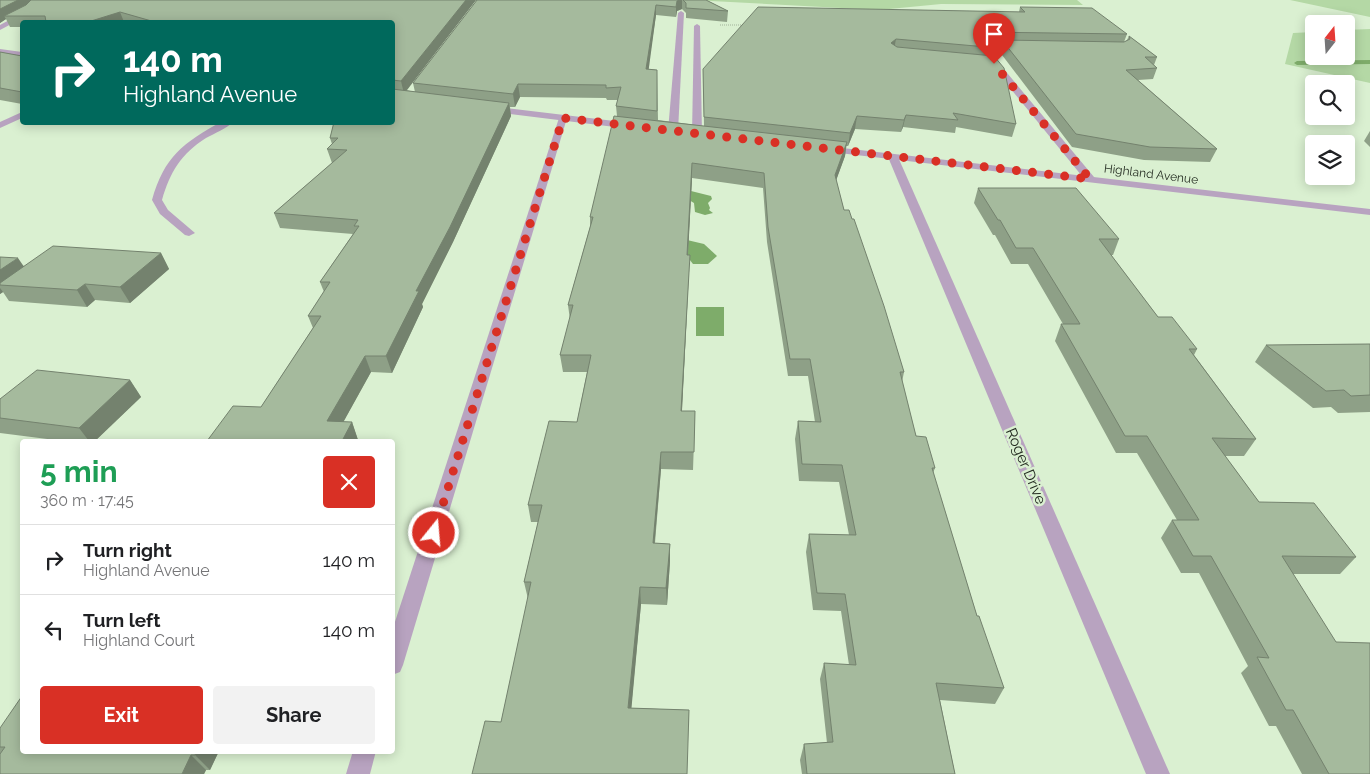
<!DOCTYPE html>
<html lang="en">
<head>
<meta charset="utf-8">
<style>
	:root { --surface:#fff; --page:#f2f2f2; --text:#202124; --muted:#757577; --line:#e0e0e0; --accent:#d93025 }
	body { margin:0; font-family:Raleway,sans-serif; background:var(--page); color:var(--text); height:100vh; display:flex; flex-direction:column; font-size:19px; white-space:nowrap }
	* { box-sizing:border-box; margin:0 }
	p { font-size:16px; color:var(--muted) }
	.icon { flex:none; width:28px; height:28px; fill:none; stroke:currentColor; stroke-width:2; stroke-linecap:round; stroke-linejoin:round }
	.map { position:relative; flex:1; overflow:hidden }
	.side { position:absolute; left:20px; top:439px; width:375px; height:315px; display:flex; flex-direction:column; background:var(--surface); border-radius:5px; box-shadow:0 2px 12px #0003 }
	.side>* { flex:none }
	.hud { position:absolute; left:20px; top:20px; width:375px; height:105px; border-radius:5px; box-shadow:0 2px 12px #0003; background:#00695c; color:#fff; overflow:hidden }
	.needle { width:32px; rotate:17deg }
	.controls { position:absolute; left:1305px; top:15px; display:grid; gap:10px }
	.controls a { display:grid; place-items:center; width:50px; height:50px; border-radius:5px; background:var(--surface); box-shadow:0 2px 12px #0003; font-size:25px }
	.pin { position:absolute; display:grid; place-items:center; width:42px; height:42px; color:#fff; margin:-51px -21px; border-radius:50% 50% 50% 0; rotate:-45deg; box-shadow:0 0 5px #0007 }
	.pin .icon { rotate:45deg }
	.me { position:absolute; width:55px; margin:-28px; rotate:17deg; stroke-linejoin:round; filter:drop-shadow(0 0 4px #0008) }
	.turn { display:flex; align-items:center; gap:18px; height:105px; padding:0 20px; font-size:22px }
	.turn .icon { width:65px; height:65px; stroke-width:2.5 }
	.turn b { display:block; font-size:35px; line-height:42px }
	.round { display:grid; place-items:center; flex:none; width:52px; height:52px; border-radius:5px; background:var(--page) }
	.head { display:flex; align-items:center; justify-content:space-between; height:85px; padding:0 20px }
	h1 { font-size:30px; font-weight:700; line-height:38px; color:#1e9e55 }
	.primary-button { display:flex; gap:10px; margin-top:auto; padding:10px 20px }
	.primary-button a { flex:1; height:58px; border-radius:5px; background:var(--accent); color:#fff; font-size:20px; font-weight:700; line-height:58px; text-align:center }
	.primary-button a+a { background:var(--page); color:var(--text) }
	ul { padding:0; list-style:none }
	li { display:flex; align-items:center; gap:15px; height:70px; padding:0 20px; border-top:1px solid var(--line) }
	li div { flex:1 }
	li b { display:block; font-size:19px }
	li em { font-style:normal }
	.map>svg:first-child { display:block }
	.green { fill:#b4d8a5 }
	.water { fill:#7eac6a }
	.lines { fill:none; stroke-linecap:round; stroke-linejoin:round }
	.stream { fill:#7eac6a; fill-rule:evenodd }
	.path { stroke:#a1b29a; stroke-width:1; stroke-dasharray:1 1; stroke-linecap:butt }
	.service { fill:#b8a3c0; fill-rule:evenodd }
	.minor { fill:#b8a3c0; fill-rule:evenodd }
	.tertiary { fill:#b8a3c0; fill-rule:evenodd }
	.wall { fill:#8ea087 }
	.shaded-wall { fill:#74826e }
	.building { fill:#a5ba9d; stroke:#74826e }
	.route { stroke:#d93025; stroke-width:9; stroke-dasharray:0 16.2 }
	.labels { text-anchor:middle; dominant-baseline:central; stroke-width:5; stroke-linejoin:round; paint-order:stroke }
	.far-street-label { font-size:12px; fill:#232b20; stroke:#daf0d1 }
	.street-label { font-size:15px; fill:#232b20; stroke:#daf0d1 }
</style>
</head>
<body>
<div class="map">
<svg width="1370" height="774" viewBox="0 0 1370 774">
	<rect width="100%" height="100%" fill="#daf0d1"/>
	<!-- green -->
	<g class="green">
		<polygon points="692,0 1077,0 1083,5 941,4 879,10"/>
		<polygon points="1290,0 1370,0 1370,17"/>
		<polygon points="1370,29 1370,83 1285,64 1293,33 1314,32 1314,56 1346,56 1346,30"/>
	</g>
	<!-- water -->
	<g class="water">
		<polygon points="691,191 711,196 712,199 708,203 710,208 709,210 713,213 705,215 695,212 694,203 684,197 683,193"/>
		<polygon points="687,240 704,244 717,256 708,264 693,264 676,242"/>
		<rect x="696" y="307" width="28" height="29"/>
	</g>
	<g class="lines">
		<!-- stream -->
		<polygon class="stream" points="1370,60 1370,64 1297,65 1294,63 1297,61"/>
		<!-- path -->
		<polyline class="path" points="720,25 746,25"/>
		<!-- service -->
		<g class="service">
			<polygon points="681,11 684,13 678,131 673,134 668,131 678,13"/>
			<polygon points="22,112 22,118 0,128 0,122"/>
			<path d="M221,122H233C226,129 215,133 206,138C181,154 170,172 162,200L168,210L195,233L189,236L185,235L160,214L152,200C164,157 183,143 221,122Z"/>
		</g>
		<!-- minor -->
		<g class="minor">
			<polygon points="39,0 45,0 30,14 0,30 0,25 26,11"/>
			<polygon points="697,24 700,26 702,134 697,137 692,134 694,26"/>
			<polygon points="979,45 1022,46 1023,48 1019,50 987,49 1094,177 1095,179 1094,181 1086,181 992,66 981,65 981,61 988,61 978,47"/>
			<polygon points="563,115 567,118 403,665 400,672 392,675 392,631 559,118"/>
			<polygon points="893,154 898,157 1170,774 1146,774 888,157"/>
			<polygon points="353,751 376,751 370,774 346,774"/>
		</g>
		<!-- tertiary -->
		<g class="tertiary">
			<polygon points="0,49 22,52 22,56 0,53"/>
			<polygon points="490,106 631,123 636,126 631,129 487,111 487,107"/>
			<polygon points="825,146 1370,209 1370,215 822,151 820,149"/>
		</g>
	</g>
	<!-- wall -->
	<g class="wall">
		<polygon points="0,0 476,0 406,90 415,92 413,83 477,0 706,0 728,11 727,22 686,18 686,13 682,9 677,11 676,17 656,15 648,69 657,70 658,120 704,126 703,69 1019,12 1020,7 1127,34 1124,42 1127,40 1129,36 1157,57 1154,65 1157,68 1153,79 1138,80 1217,149 1210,162 1144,160 1072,147 999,51 1001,43 984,43 987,47 985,55 1016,124 1012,137 956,127 955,133 903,127 901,132 855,129 848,146 846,146 845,156 836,180 844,210 852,219 904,372 902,382 916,436 935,468 933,473 977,616 1004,688 995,704 940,700 955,774 802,774 800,760 804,744 827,743 820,679 824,663 849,665 841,611 813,610 806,552 809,534 849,535 839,482 799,481 795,439 798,421 815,422 808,376 788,376 767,242 763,188 692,178 688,255 689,271 682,411 695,411 693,470 661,469 655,543 670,544 670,561 667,605 641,604 631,708 689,710 689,726 501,722 528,599 524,582 538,522 531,522 528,505 577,422 587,372 563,372 560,355 570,320 568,305 590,227 590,217 617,116 616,106 618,100 607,100 606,98 520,97 515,107 510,107 511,116 453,242 422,304 423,307 392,373 371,372 343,422 352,422 358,440 358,441 207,441 261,407 313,328 308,316 324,292 320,282 353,234 280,228 274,213 332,163 327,149 332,144 330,138 392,122 392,22 22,22 22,27 10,27 6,19 0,23"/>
		<polygon points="0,52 22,56 22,104 0,100"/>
		<polygon points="1370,131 1370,147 1364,141"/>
		<polygon points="978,188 1119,239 1113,255 1111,255 1158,317 1197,349 1194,355 1256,439 1244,456 1225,456 1259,502 1356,557 1340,574 1293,574 1370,774 1302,774 1276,726 1269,726 1241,673 1248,666 1199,573 1181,573 1161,538 1172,520 1177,520 1137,453 1116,453 1055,341 1061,324 1063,324 1028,264 1011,264 995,235 993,235 974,203"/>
		<polygon points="161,253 169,269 130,303 95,300 87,307 9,301 3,292 0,294 0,257 24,266"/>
		<polygon points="1370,344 1370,412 1338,413 1331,407 1313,408 1255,362 1266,345"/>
		<polygon points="130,380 141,397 95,441 63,441 0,433 0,399"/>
		<polygon points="0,728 22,751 219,751 210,770 206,770 204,774 0,774"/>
	</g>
	<!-- shaded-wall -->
	<g class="shaded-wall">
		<polygon points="18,0 36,0 4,16 6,19 0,23 0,9"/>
		<polygon points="466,0 476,0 404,94 401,81"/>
		<polygon points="680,0 682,0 682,9 677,11 676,17 676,7 677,1"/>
		<polygon points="656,5 656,15 647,82 646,69"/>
		<polygon points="120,12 124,22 88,22"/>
		<polygon points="896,39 894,50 891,43"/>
		<polygon points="518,84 520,97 515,107 513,94"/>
		<polygon points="509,103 511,116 453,242 422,304 423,307 392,373 386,356 416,291"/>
		<polygon points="906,115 903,127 901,132 904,120"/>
		<polygon points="857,116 855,129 848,146 850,133"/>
		<polygon points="847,142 845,156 833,189 835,175"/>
		<polygon points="692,163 692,178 687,271 687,255"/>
		<polygon points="161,253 169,269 130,303 120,287"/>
		<polygon points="690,255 689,271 681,428 681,411"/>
		<polygon points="18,258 29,274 0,285 0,270"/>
		<polygon points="85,284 95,300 87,307 77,290"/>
		<polygon points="0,288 3,292 0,294"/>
		<polygon points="365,356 371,372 334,439 327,421"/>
		<polygon points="130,380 141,397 95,441 89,441 79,428"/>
		<polygon points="352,422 358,440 358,441 342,441"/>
		<polygon points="661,452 661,469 653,560 653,543"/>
		<polygon points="670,544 670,561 667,605 666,588"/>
		<polygon points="640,587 641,604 630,724 628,708"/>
		<polygon points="197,751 219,751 210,770 195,755"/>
		<polygon points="191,755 206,770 204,774 182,774"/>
	</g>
	<!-- building -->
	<g class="building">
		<polygon points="0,0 18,0 0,9"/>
		<polygon points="31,0 466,0 401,81 392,80 392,22 155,22 120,12 88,22 46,22 45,16 4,16 26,5"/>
		<polygon points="477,0 680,0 677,1 676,7 656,5 646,69 657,70 657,111 616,106 621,87 606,88 606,85 518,84 513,94 413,83"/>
		<polygon points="683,0 706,0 728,11 686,8 686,3"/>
		<polygon points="758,7 1025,12 1020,7 1092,8 1127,34 982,32 979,37 987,47 896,39 891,43 897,47 994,56 1004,68 1016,124 953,113 958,120 906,115 904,120 857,116 850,133 704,117 703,69"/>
		<polygon points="1129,36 1157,57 1145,57 1157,68 1126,70 1217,149 1150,147 1076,134 1002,40 1124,42 1130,39"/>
		<polygon points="0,52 22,56 22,92 0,88"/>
		<polygon points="392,89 509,103 450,227 416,291 419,291 386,356 365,356 327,421 352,422 342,441 207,441 233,406 261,407 321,316 308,316 330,282 320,282 359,226 354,226 358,220 274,213 347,150 327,149 338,138 330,138 334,122 392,122"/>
		<polygon points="614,116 847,142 835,175 844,210 849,210 852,219 854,219 884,306 904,372 900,372 916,436 926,437 935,468 932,468 977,616 979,616 1004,688 936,683 955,774 807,774 804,744 833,742 824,663 856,665 845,594 817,593 809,534 856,535 842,465 802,464 798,421 821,422 810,359 790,359 768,227 764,173 692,163 687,255 690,255 681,411 695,411 694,452 661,452 653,543 670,544 666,588 640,587 628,708 689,710 687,774 472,774 485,721 501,722 531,582 524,582 542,505 528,505 549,421 577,422 591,355 560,355 573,305 568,305 593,217 590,217"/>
		<polygon points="978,188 1076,188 1119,239 1099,239 1158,317 1172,317 1197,349 1189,349 1256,439 1212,438 1259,502 1314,503 1356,557 1282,556 1336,642 1370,643 1370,774 1329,774 1293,710 1286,710 1257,657 1269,658 1211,556 1193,556 1172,520 1199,520 1147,436 1125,436 1061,324 1080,324 1033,248 1016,248 1000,220 998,220"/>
		<polygon points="53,246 161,253 120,287 85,284 77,290 0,285 0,283"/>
		<polygon points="0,257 18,258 0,270"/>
		<polygon points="1370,344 1370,395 1351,396 1344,390 1326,391 1266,345"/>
		<polygon points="37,370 130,380 79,428 0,418 0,399"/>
		<polygon points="22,696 22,751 197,751 195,755 191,755 182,774 0,774 0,754 5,747 0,747 0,728"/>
	</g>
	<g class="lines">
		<!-- route -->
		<polyline class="route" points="434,533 563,118 1090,179 994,64"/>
	</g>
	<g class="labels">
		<!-- far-street labels -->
		<g class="far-street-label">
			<text transform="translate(1151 174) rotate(7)">Highland Avenue</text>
		</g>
		<!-- street labels -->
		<g class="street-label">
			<text transform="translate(1026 466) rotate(67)">Roger Drive</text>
		</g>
	</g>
</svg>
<div class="controls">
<a><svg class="needle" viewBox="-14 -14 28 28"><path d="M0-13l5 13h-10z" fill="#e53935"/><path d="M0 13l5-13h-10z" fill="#757577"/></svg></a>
<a><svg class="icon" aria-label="search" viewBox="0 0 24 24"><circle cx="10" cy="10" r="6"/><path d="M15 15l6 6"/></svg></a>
<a><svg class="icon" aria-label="layers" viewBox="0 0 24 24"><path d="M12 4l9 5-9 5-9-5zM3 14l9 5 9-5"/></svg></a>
</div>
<div class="pin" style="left:994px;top:64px;background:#d93025"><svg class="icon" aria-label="arrive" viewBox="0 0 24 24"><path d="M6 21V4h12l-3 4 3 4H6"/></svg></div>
<svg class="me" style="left:434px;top:533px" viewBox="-20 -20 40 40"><circle r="17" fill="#d93025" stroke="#fff" stroke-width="3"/><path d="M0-11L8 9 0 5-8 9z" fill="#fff"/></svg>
<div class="hud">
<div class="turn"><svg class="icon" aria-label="right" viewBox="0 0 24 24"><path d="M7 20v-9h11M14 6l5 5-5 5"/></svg><div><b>140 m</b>Highland Avenue</div></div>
</div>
<section class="side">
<div class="head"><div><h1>5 min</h1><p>360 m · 17:45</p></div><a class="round" style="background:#d93025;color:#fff"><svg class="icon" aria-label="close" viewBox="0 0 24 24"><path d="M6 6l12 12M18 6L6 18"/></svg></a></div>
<ul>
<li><svg class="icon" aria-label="right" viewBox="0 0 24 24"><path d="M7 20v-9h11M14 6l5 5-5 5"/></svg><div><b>Turn right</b><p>Highland Avenue</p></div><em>140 m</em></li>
<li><svg class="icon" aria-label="left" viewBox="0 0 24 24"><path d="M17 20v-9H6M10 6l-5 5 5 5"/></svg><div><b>Turn left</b><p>Highland Court</p></div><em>140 m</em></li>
</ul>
<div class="primary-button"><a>Exit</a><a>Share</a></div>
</section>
</div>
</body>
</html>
